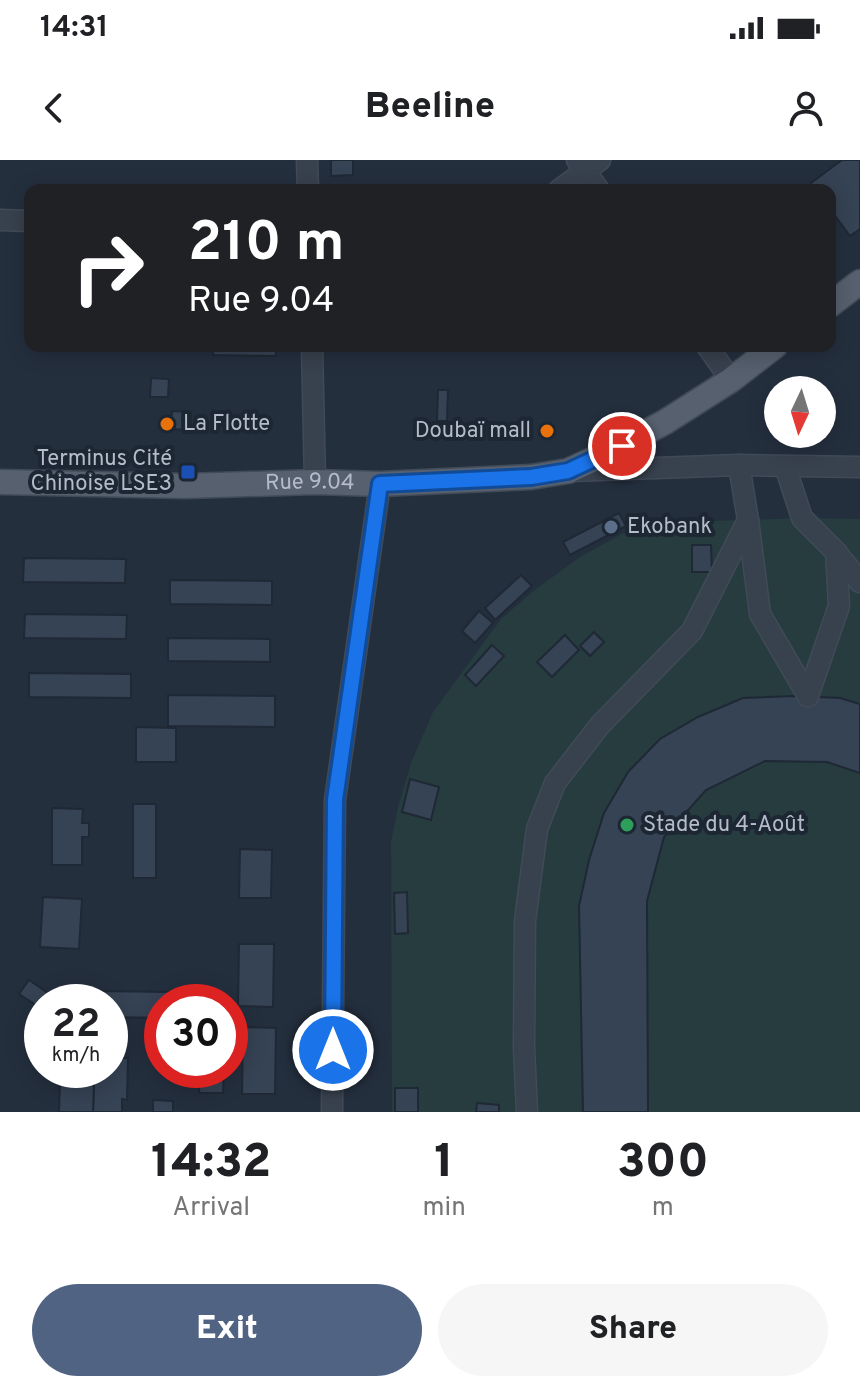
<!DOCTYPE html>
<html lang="en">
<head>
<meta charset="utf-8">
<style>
	:root { --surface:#fff; --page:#f6f6f6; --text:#202124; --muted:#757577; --accent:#506383 }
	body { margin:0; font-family:Overpass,sans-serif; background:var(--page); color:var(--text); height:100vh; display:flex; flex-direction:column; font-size:30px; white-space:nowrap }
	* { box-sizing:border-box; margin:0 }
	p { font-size:26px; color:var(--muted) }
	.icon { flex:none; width:44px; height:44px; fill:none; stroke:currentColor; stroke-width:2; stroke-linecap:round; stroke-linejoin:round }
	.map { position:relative; height:952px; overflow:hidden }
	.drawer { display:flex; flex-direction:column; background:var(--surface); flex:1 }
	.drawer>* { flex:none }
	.top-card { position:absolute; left:24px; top:24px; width:812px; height:168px; border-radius:16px; box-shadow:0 4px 20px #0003; background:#202124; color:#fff; overflow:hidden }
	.needle { width:52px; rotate:184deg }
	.tools { position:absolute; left:764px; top:216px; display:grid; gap:16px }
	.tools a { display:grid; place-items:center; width:72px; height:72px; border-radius:50%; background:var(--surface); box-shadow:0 4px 20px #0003; font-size:40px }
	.speed { position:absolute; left:24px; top:824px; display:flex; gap:16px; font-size:40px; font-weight:700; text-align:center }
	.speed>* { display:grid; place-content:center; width:104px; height:104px; border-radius:50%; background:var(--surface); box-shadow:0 4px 20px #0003; line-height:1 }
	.speed small { font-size:20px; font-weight:400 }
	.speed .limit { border:12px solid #d22; background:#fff; color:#111 }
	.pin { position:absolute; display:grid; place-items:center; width:68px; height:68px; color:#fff; margin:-34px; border:4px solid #fff; border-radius:50%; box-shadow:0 2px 8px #0007 }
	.me { position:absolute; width:88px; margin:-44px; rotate:0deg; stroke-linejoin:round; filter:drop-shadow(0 0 6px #0008) }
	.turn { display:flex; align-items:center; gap:28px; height:168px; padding:0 32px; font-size:36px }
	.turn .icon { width:104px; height:104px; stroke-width:2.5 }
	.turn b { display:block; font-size:56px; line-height:68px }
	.eta { display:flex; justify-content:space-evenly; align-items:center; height:136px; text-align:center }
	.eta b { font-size:48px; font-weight:800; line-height:56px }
	.cta { display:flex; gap:16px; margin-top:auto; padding:16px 32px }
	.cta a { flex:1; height:92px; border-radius:48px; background:var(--accent); color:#fff; font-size:32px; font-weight:800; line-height:92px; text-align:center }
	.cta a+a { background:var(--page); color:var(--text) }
	.status { display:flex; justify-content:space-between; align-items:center; height:56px; padding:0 40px; background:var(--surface); direction:ltr }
	.status svg { height:22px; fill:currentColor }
	header { display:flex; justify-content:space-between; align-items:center; height:104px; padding:0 32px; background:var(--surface); font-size:36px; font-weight:800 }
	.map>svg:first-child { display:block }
	.green { fill:#263c3f }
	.building { fill:#364354; stroke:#1f2835; stroke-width:2 }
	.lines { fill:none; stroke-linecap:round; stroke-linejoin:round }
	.minor-casing { stroke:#414a57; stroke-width:23 }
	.major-casing { stroke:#414a57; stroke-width:27 }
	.minor { stroke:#38414e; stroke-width:20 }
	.major { stroke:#56606e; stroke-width:24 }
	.route-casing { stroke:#114b97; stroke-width:20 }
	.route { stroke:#1a73e8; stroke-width:14 }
	.food-dot { fill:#e8710a; stroke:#1d2633; stroke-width:3 }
	.transit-dot { fill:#1a4fb4; stroke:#1d2633; stroke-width:3 }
	.service-dot { fill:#5c6f8a; stroke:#1d2633; stroke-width:3 }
	.leisure-dot { fill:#2e9e5b; stroke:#1d2633; stroke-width:3 }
	.labels { text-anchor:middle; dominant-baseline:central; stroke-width:8; stroke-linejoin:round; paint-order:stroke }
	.poi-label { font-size:22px; fill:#b4bcc9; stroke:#1d2633; text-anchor:start }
	.street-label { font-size:22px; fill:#b4bcc9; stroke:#1d2633 }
</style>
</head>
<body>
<div class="status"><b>14:31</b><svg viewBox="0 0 49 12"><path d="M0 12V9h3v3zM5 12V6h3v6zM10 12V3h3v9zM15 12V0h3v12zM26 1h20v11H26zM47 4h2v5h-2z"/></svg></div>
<header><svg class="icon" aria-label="back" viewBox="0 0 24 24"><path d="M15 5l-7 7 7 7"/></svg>Beeline<svg class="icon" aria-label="person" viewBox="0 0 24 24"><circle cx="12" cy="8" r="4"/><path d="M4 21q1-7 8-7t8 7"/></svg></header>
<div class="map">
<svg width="860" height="952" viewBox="0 0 860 952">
	<rect width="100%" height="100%" fill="#242f3e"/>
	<!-- green -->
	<polygon class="green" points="802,358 860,359 860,952 392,952 391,682 398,647 411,603 433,552 501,459 536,429 580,397 622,374 659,363"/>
	<!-- building -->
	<g class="building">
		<polygon points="331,0 353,0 353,15 331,16"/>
		<polygon points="842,0 860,0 860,69 850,76 830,49 830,30 816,30 811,23"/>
		<polygon points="213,186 276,186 276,196 213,195"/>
		<polygon points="151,218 169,219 168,237 150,237"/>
		<polygon points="438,230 448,230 447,261 437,261"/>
		<polygon points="172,251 191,252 190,270 171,269"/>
		<polygon points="619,353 626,366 570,395 563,382"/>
		<polygon points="692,385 711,385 712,412 692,412"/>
		<polygon points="24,398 126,399 125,423 23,422"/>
		<polygon points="521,415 532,426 495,460 485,448"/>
		<polygon points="170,420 272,421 272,445 170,444"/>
		<polygon points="479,451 493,463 475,483 462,471"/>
		<polygon points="25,454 127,455 126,479 24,478"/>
		<polygon points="594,472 604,482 590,496 580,486"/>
		<polygon points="565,475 579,490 552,517 537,502"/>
		<polygon points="168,478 270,479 270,502 168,501"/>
		<polygon points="492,485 504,496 476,526 465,515"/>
		<polygon points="29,513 131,514 131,538 29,537"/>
		<polygon points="168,535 275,536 275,567 168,566"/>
		<polygon points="795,536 840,538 860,544 860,613 827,602 765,601 706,630 664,677 647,741 648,952 583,952 579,746 589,700 604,653 628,612 660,579 698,557 743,538"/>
		<polygon points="136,567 176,568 176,602 136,602"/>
		<polygon points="410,619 439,627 431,660 402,652"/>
		<rect x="133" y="644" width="23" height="74"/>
		<polygon points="52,648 83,649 82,663 89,663 89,677 82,677 82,705 52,705"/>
		<polygon points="240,689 272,690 271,738 239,738"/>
		<polygon points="407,732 408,773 395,774 394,733"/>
		<polygon points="43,737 82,739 79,789 40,787"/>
		<polygon points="239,784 274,784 273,847 238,846"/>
		<polygon points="29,820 61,842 42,842 42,849 19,834"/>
		<polygon points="96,831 174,832 174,842 162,842 162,858 110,857 110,842 96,842"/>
		<polygon points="243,867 276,868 275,934 242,934"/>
		<polygon points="110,898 128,898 127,940 122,939 122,952 93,952 94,910 110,910"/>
		<rect x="58" y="910" width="17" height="10"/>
		<polygon points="200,910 224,910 223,933 199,933"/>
		<polygon points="60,923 94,923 93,952 59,952"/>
		<rect x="395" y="928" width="23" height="24"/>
		<polygon points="153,940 173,941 173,952 153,952"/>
		<polygon points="477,943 499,945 499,952 476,952"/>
	</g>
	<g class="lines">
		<!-- minor casing -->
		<g class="minor-casing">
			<g id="minor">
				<polyline points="307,0 308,30"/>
				<polyline points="577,0 599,30"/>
				<polyline points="559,30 600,0"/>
				<polyline points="0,60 30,61"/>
				<polyline points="312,186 315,322"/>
				<polyline points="707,186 731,220"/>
				<polyline points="739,305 748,360 760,454 808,536"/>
				<polyline points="785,306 802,358 836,392 860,422"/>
				<polyline points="572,311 739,305 860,307"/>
				<polyline points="808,536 839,446 836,392"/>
				<polyline points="332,952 335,640 380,324"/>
				<polyline points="527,952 524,888 525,761 537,669 555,623 600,565 692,471 748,360"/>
			</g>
		</g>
		<!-- major casing -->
		<g class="major-casing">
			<g id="major">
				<polyline points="830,145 860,122"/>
				<path id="s1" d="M0,322L186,326L315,322L380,324L531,317L568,311L607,293L665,262L731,220L775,186"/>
			</g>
		</g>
		<!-- minor -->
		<use href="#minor" class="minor"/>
		<!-- major -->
		<use href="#major" class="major"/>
	</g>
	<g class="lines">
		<!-- route casing -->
		<g class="route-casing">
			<polyline id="route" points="333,890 335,640 380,324 531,317 568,311 622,286"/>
		</g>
		<!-- route -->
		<use href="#route" class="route"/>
	</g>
	<!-- markers -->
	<g class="food-dot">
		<circle cx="167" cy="264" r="8"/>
		<circle cx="547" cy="271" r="8"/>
	</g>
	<rect class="transit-dot" x="180" y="304" width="16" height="16" rx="4"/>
	<circle class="service-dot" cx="611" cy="367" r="8"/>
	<circle class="leisure-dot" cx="627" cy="665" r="8"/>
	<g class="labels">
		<!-- poi labels -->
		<g class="poi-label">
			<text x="183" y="264">La Flotte</text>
			<text x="531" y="271" text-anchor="end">Doubaï mall</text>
			<text x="172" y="299" text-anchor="end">Terminus Cité<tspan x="172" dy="25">Chinoise LSE3</tspan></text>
			<text x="627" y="367">Ekobank</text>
			<text x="643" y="665">Stade du 4-Août</text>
		</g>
		<!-- street labels -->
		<g class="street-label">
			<text stroke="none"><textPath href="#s1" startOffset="310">Rue 9.04</textPath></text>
		</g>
	</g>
</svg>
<div class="tools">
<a><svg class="needle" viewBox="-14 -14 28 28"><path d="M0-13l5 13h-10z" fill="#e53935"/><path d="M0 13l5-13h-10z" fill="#757577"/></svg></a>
</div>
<div class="speed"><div>22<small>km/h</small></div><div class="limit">30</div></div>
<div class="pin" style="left:622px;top:286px;background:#d93025"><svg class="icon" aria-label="arrive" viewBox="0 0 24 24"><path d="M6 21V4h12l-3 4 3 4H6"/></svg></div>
<svg class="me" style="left:333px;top:890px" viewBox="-20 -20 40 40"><circle r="17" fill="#1a73e8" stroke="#fff" stroke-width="3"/><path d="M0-11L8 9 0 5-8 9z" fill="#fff"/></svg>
<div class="top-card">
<div class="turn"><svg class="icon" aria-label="right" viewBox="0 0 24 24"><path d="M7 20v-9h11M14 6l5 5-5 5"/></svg><div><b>210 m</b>Rue 9.04</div></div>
</div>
</div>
<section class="drawer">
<div class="eta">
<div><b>14:32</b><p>Arrival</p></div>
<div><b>1</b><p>min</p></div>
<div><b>300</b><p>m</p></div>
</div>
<div class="cta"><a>Exit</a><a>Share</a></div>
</section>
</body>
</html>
